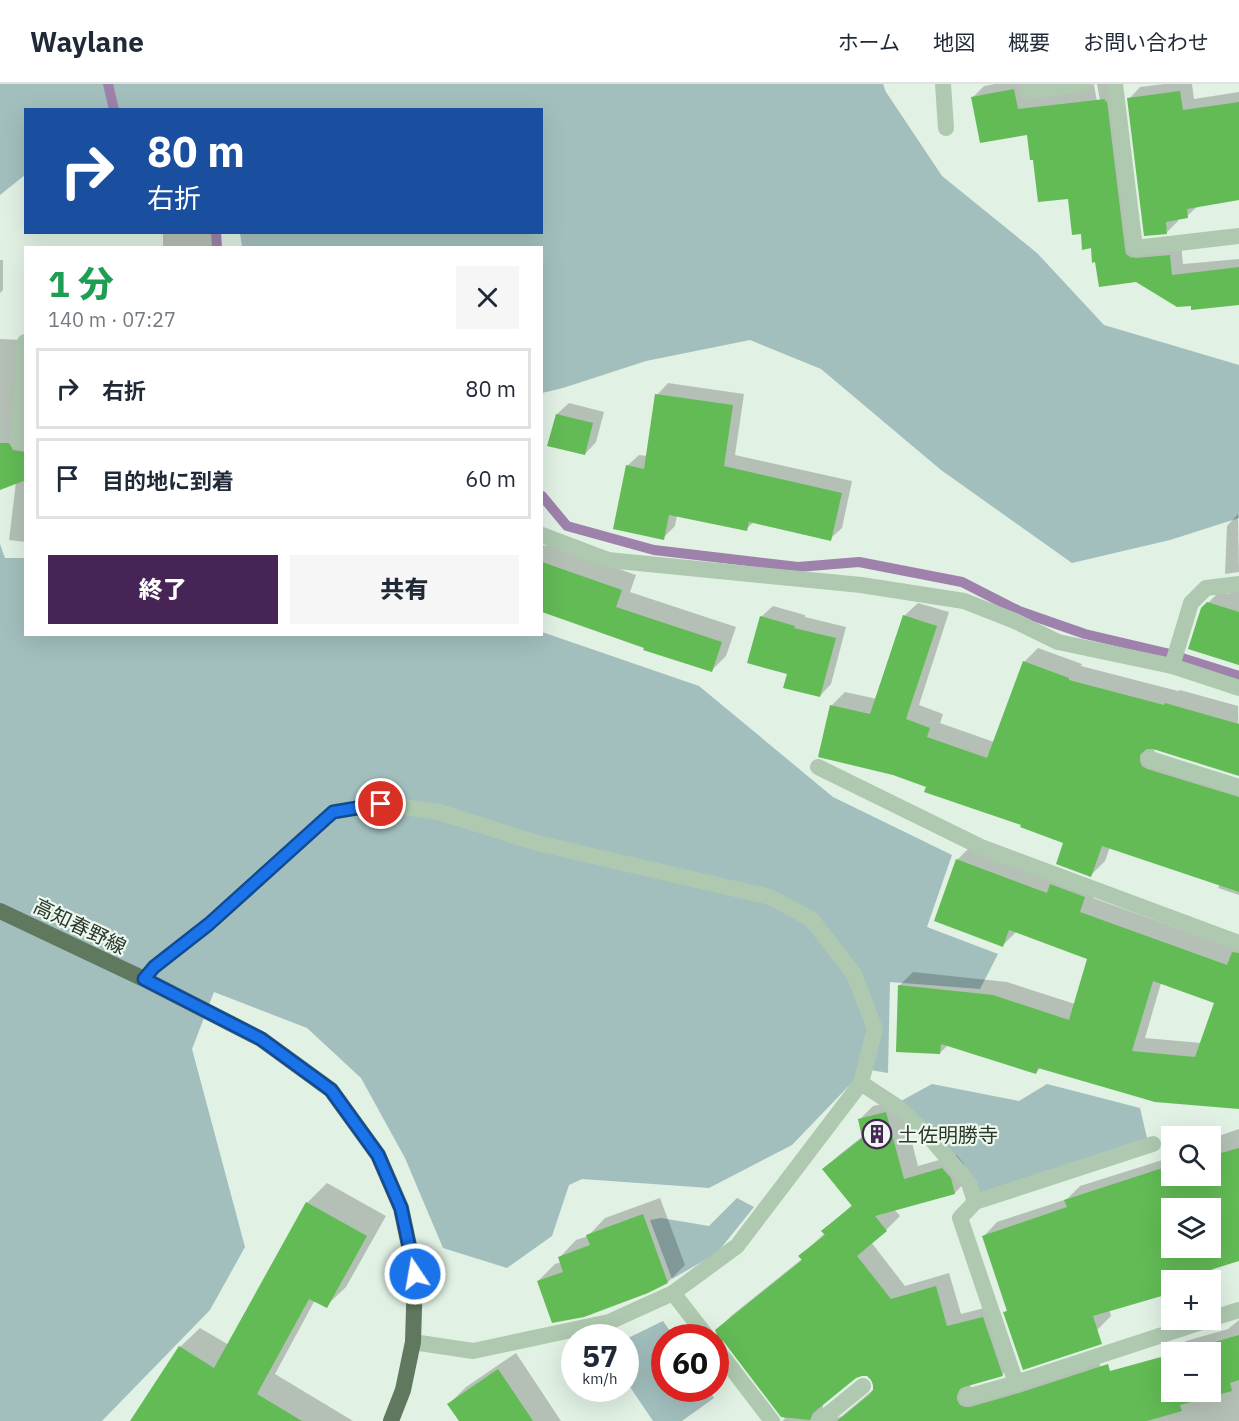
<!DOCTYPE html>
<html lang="ja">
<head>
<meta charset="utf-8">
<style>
	:root { --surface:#fff; --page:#f6f6f7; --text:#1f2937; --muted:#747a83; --line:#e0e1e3; --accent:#472456 }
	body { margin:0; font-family:"IBM Plex Sans","Noto Sans JP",sans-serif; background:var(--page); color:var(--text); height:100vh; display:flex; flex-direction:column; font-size:22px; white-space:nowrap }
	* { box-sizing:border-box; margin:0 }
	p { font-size:20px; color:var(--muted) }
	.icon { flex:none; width:33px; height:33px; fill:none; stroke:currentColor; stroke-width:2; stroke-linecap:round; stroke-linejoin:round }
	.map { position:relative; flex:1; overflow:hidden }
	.sheet { position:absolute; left:24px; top:162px; width:519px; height:390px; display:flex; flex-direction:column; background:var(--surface); border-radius:0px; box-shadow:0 6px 24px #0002 }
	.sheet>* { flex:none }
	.top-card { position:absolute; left:24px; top:24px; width:519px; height:126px; border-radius:0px; box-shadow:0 6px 24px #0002; background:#1a4fa0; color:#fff; overflow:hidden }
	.buttons { position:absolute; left:1161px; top:1042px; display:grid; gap:12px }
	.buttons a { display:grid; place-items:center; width:60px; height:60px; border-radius:0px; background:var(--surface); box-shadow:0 6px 24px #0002; font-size:30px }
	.speed { position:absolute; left:561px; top:1240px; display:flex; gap:12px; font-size:30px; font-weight:700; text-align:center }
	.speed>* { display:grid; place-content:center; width:78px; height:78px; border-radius:50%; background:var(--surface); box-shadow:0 6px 24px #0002; line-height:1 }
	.speed small { font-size:15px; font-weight:400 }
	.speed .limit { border:9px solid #d22; background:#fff; color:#111 }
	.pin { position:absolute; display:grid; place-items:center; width:51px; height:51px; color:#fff; margin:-26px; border:3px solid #fff; border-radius:50%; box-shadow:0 2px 6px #0007 }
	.me { position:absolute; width:66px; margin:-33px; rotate:348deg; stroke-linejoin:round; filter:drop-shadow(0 0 4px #0008) }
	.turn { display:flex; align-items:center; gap:21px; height:126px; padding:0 24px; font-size:27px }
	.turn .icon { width:78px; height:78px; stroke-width:2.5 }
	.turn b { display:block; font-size:42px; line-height:51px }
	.round { display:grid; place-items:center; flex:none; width:63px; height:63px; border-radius:0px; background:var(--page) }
	.head { display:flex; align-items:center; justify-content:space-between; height:102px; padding:0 24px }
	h1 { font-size:36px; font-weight:800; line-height:45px; color:#1e9e55 }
	.button { display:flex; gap:12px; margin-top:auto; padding:12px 24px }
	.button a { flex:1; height:69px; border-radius:0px; background:var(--accent); color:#fff; font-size:24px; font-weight:800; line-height:69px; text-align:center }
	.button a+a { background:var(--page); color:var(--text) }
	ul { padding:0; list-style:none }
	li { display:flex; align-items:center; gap:18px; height:81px; margin:0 12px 9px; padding:0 12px; border:3px solid var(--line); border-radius:0px }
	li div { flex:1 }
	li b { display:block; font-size:22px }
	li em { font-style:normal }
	header { display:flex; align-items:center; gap:36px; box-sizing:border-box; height:84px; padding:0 30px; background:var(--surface); border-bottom:2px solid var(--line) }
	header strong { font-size:28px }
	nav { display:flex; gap:33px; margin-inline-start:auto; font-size:21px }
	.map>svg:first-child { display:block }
	.green { fill:#a2bfbe }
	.shadow { fill:#0003; fill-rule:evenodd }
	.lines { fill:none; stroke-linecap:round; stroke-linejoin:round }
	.stream { stroke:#9e82ac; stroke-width:10 }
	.building { fill:#62bb55; fill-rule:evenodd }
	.minor { stroke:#aec9b0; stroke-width:16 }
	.primary { stroke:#5f785e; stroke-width:16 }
	.route-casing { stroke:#114b97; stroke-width:15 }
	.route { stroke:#1a73e8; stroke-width:10 }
	.labels { text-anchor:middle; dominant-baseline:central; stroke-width:4.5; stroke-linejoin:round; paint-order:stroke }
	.street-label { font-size:20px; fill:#2c382b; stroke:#edf9ef }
	.poi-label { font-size:20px; fill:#2c382b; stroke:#edf9ef; text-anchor:start }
</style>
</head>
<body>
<header>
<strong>Waylane</strong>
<nav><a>ホーム</a><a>地図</a><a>概要</a><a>お問い合わせ</a></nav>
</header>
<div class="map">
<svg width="1239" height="1337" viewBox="0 0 1239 1337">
	<rect width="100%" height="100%" fill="#e1f1e4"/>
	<!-- green -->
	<g class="green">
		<polygon points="0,0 883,0 886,8 942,92 1037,169 1104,241 1239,281 1239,434 1170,456 1072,479 941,386 821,285 750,256 646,277 563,304 542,309 542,164 242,163 240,149 542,148 542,26 26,26 25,91 0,111"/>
		<polygon points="0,460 5,474 25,474 26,550 542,550 542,548 699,602 833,713 952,771 927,843 998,870 980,905 890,898 888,989 865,985 792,1061 709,1104 582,1095 569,1101 552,1152 507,1184 443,1164 405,1074 361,994 307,944 214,908 192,965 245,1163 210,1226 102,1337 0,1337"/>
		<polygon points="932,1000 1019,1017 1047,1000 1140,1024 1147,1054 979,1110 901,1017"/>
		<polygon points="737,1114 754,1123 717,1169 672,1195 650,1136 661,1134 709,1142"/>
		<polygon points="663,1237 675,1254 664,1254 664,1305 708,1305 714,1314 682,1337 653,1337 626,1297 626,1255"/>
	</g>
	<!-- shadow -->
	<g class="shadow">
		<polygon points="995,0 1030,0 1042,7 1095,0 1094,1 1098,23 1101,23 1097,0 1108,0 1137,158 1181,160 1183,180 1239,175 1239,220 1192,220 1092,162 1082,148 1069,113 1034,74 1028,49 973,13 984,2"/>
		<polygon points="1164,0 1192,0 1194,15 1239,8 1239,111 1199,121 1187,132 1178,134 1178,137 1167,148 1129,15 1140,3"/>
		<rect x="163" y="148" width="54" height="16"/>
		<polygon points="0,176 3,176 3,206 0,209"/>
		<polygon points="0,255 22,256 26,348 26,458 9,456 16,398 0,404"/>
		<polygon points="668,299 744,310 735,371 852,397 842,444 830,455 754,438 746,445 677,431 675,442 663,454 627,382 639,371 647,372 657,311"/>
		<polygon points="569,319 604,328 596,358 585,370 557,330"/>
		<polygon points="1238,430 1239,488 1225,490 1227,442"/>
		<polygon points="542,461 557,463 636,491 630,508 736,543 726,572 711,587 542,527"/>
		<polygon points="1239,501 1239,581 1227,577 1227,576 1202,525 1220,507 1228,510 1236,502"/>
		<polygon points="918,519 949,528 919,621 943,630 940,639 994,658 1024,578 1038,564 1082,580 1081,582 1178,607 1180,606 1238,622 1239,690 1153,663 1155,668 1161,672 1239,696 1239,811 1218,804 1220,800 1110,763 1105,777 1091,791 1065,758 928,702 832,621 845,608 877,615 904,532"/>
		<polygon points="773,522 805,531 805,533 846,543 831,600 820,612 789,589 761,533"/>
		<path d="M971,762L1098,799L1093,814L1238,866L1239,865V1024L1041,983L1036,989L948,961L940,969L899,902L913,888L1007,898L1075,920L1089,874L1017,847L1003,861L957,776ZM1161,899L1216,918L1201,959L1145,954Z"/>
		<path d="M901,1016L918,1082L957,1071L964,1080L968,1095L955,1109L894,1125L900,1132L886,1146L871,1158L905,1202L949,1189L961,1230L996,1221L1015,1277L1002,1291L969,1300L973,1306L1098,1275L1103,1290L1172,1308H1210V1269H1174L1186,1257L1228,1245L1239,1236V1337H782L785,1335L717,1246L731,1232L802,1175L800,1172L825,1149L823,1147L852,1121L824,1085L838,1072L863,1052L859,1036L873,1022ZM860,1290L867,1291L875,1301L874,1305L842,1332L836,1334L825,1329L823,1324V1319Z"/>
		<path d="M1239,1045V1176L1213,1185L1201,1197H1172L1109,1225L1111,1232L1097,1246L1005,1229L1008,1225L984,1152L997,1138L1067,1115L1080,1102L1172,1073V1092H1210V1055ZM1172,1125H1210V1164H1172Z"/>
		<polygon points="327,1099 386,1132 346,1203 326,1222 315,1216 275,1290 353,1337 132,1337 180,1263 200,1244 229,1261 307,1119"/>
		<polygon points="660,1114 685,1181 668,1198 538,1197 555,1180 561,1178 559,1174 576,1156 588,1152 605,1134"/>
		<polygon points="516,1269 561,1337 460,1337 449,1320 466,1303"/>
	</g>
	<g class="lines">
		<!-- stream -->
		<g class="stream">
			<polyline points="108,0 114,26"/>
			<polyline points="216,148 217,164"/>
			<polyline points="542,412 567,442 654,466 798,483 859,478 962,498 1019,527 1085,550 1166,569 1239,592"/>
		</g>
	</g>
	<!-- building -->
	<g class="building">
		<polygon points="1014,5 1018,25 1105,15 1105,18 1107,17 1125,165 1126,170 1130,173 1136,174 1170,171 1172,191 1239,183 1239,221 1191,226 1191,222 1177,223 1136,198 1099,203 1095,178 1092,179 1091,164 1082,166 1081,150 1072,151 1068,115 1038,118 1033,76 1030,76 1027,51 980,59 971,13"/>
		<polygon points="1180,7 1183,26 1239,18 1239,116 1187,125 1188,134 1166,138 1167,150 1144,152 1127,14"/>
		<polygon points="655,310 733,321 724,382 842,409 831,457 749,438 747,447 669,431 664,456 613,445 626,381 644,385"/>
		<polygon points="556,330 593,339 585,371 547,362"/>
		<polygon points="0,359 9,359 13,366 26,368 26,396 0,406"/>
		<polygon points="542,478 622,506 616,523 722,558 712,588 643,566 644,564 542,528"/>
		<polygon points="1207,518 1239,528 1239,581 1188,565 1201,524"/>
		<polygon points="903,531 937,542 906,635 930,644 927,653 987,674 1023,577 1069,594 1069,596 1164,621 1165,619 1239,640 1239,692 1153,665 1147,665 1143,668 1140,671 1140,677 1142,682 1147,685 1239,713 1239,808 1102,762 1091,793 1056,780 1063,759 1020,743 1021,741 924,708 926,703 893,691 818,673 830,621 870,630"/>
		<polygon points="760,532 795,542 794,544 836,554 820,613 783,604 787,590 747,579"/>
		<path d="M956,775L1047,809L1050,800L1085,813L1080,828L1227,881L1232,868L1239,869V1025L1155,1018L1038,984L1036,990L941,960L940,970L896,968L898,901L993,911L1069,936L1087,875L1009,846L1003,863L934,837ZM1153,897L1214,919L1195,973L1132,967Z"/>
		<polygon points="886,1028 904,1095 942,1084 951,1094 955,1110 875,1132 887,1147 857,1172 891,1215 936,1202 947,1242 983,1233 1003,1292 964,1303 960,1305 957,1311 957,1316 960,1321 965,1323 970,1323 1019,1309 1108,1280 1110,1287 1172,1270 1172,1308 1210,1308 1210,1269 1176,1269 1239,1251 1239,1296 1230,1299 1232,1307 1180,1321 1182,1327 1147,1337 837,1337 870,1310 873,1306 873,1301 871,1296 867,1292 862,1292 856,1294 813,1329 810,1336 781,1333 724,1258 718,1254 715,1246 802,1176 798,1172 825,1151 821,1147 852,1122 822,1085 862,1054 858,1035"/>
		<path d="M1239,1064V1177L1197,1190L1199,1197H1172V1209L1093,1232L1102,1260L1023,1286L1003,1228L1007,1227L982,1152L1067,1123L1064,1116L1172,1081V1092H1210V1072ZM1172,1125H1210V1164H1172Z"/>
		<polygon points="306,1118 367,1152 327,1224 309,1215 257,1310 302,1337 130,1337 179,1262 214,1284"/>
		<polygon points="643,1130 668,1199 648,1209 584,1233 552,1239 537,1197 563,1188 558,1173 590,1161 586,1151"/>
		<polygon points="498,1285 533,1337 459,1337 447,1320"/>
	</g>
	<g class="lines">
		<!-- minor -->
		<g class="minor">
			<polyline points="943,0 946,44"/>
			<polyline points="1115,0 1135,164 1239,152"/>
			<polyline points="1028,7 1083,0"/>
			<polyline points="25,258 19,357 26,358"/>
			<polyline points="542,451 608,476 861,501 964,517 1015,537 1058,558 1172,582 1239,604"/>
			<polyline points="1172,582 1191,519 1206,504 1239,500"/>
			<polyline points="1150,675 1239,703"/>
			<polyline points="818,683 981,763 1239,859"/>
			<polyline points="144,895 154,883 209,840 333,728 381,720 439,728 537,759 770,813 811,835 854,890 875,945 861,999 737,1162 673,1209 609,1238 473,1267 413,1258"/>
			<polyline points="861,999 899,1024 926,1049 969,1099 975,1118"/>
			<polyline points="673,1209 708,1254"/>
			<polyline points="1210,1235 1239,1226"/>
			<polyline points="716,1264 772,1337"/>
			<polyline points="1016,1299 960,1134 975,1118 1153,1060"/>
			<polyline points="967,1313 1016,1299 1208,1236"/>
			<polyline points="820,1337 863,1302"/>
		</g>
		<!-- primary -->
		<polyline class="primary" points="0,827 144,895 261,955 331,1006 378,1071 401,1124 415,1190 413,1258 403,1306 391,1337"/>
	</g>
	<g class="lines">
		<!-- route casing -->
		<g class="route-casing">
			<polyline id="route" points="381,720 333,728 209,840 154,883 144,895 261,955 331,1006 378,1071 401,1124 415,1190"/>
		</g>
		<!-- route -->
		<use href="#route" class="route"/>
	</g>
	<!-- icons -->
	<defs>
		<g id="building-ring" transform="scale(1.5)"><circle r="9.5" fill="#edf9ef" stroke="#472456" stroke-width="1.5"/><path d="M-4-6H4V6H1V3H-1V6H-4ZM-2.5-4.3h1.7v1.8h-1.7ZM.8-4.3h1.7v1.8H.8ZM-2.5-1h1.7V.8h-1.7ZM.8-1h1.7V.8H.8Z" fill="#472456"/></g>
	</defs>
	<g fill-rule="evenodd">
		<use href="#building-ring" x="877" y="1050"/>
	</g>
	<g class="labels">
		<!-- street labels -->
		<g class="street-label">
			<text transform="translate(80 842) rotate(26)">高知春野線</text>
		</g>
		<!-- poi labels -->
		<g class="poi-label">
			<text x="898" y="1050">土佐明勝寺</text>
		</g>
	</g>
</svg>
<div class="buttons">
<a><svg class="icon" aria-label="search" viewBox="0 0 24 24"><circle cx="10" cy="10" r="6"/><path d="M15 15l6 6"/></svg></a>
<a><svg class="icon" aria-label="layers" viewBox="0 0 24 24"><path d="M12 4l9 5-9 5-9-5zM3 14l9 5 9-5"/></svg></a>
<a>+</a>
<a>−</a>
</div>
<div class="speed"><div>57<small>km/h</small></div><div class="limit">60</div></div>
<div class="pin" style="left:381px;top:720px;background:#d93025"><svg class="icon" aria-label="arrive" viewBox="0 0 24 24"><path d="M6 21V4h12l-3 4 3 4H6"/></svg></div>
<svg class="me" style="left:415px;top:1190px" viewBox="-20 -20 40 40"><circle r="17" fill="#1a73e8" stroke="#fff" stroke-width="3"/><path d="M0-11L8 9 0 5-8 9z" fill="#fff"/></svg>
<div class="top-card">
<div class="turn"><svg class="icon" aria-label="right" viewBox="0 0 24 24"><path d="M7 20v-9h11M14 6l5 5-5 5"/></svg><div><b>80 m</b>右折</div></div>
</div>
<section class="sheet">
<div class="head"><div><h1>1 分</h1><p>140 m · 07:27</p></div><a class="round"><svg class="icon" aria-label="close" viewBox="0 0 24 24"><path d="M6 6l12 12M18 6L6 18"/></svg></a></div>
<ul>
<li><svg class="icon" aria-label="right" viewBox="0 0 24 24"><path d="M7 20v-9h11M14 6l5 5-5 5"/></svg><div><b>右折</b></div><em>80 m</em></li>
<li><svg class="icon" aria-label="arrive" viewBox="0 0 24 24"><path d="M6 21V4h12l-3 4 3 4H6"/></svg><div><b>目的地に到着</b></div><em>60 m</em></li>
</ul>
<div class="button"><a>終了</a><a>共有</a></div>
</section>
</div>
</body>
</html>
